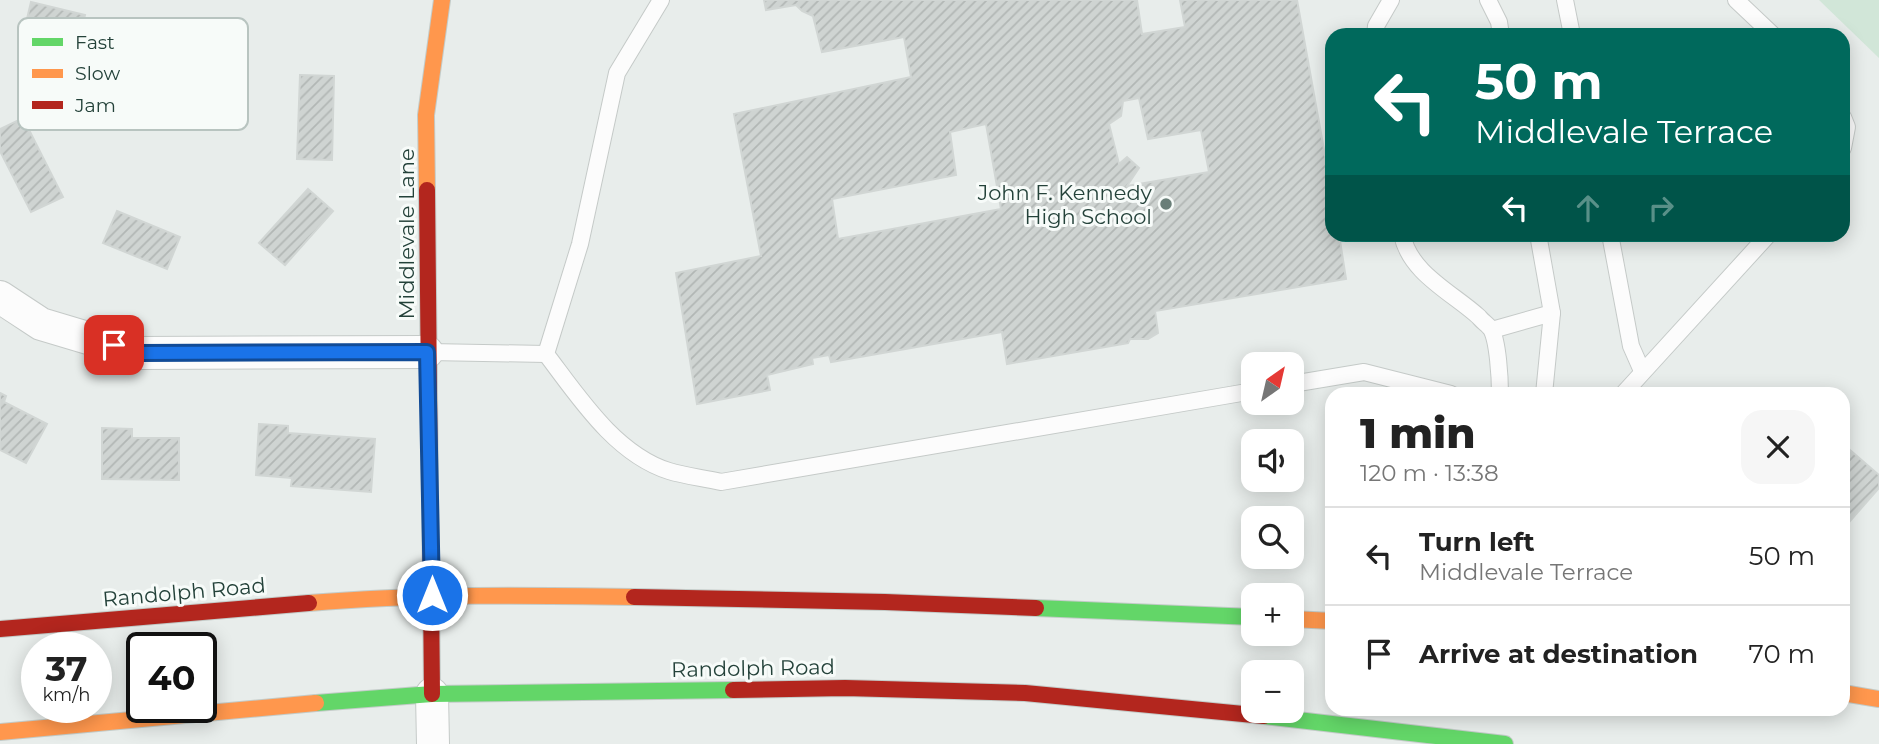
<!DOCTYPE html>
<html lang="en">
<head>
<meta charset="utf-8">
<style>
	:root { --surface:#fff; --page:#f6f6f6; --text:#222; --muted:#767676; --line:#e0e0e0 }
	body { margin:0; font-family:Montserrat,sans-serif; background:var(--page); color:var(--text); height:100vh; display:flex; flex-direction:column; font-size:26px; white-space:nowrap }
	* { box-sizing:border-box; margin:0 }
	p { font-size:23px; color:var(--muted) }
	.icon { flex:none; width:38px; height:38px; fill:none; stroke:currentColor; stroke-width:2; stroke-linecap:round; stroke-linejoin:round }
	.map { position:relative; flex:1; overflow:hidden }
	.drawer { position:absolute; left:1325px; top:387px; width:525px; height:329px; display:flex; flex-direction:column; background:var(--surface); border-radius:21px; box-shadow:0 4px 18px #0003 }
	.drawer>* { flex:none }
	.guide { position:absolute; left:1325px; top:28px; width:525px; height:214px; border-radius:21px; box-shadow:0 4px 18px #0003; background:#00695c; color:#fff; overflow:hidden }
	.needle { width:46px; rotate:34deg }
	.fabs { position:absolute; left:1241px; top:352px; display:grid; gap:14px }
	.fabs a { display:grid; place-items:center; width:63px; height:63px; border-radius:14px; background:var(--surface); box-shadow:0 4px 18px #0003; font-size:35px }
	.speed { position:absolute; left:21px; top:632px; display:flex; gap:14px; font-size:35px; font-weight:700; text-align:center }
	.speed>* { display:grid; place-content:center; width:91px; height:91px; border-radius:50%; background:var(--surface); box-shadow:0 4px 18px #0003; line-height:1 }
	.speed small { font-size:18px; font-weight:400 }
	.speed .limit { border:4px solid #111; border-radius:10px; background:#fff; color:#111 }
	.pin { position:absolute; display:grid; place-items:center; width:60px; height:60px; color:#fff; margin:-30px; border-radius:14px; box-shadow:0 4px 10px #0006 }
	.me { position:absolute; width:77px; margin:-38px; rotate:0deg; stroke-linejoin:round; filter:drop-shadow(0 0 5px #0008) }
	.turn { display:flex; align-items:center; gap:24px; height:147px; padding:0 35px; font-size:32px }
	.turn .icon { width:91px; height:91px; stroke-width:2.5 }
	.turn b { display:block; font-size:49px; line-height:60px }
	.lanes { display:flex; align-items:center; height:66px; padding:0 35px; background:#0003; justify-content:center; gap:35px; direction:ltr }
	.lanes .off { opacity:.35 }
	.round { display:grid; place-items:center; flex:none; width:74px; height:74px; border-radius:21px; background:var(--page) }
	.headline { display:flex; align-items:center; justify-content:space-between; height:119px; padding:0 35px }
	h1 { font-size:42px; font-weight:800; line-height:52px }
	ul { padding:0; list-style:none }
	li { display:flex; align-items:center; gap:21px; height:98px; padding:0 35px; border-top:2px solid var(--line) }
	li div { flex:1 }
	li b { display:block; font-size:26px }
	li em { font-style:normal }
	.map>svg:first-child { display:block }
	.park { fill:#d1e6d8 }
	.building { fill:url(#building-hatch); stroke:#d1d6d4; stroke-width:2; fill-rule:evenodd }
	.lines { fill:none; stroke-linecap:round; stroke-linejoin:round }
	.lane-casing { stroke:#c5cac8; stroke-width:18 }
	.street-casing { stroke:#c5cac8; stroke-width:34 }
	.fast-casing { stroke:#c3cbc8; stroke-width:18 }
	.slow-casing { stroke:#c3cbc8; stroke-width:18 }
	.jam-casing { stroke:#c3cbc8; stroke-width:18 }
	.lane { stroke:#fcfcfc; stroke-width:16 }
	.street { stroke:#fcfcfc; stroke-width:32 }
	.fast { stroke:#63d668; stroke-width:16 }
	.slow { stroke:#ff974d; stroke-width:16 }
	.jam { stroke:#b3261e; stroke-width:16 }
	.route-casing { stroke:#114b97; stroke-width:18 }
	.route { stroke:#1a73e8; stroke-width:12 }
	.poi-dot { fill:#697e78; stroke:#f7fbf9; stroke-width:2.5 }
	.labels { text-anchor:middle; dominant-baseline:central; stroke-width:6; stroke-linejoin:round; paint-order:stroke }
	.poi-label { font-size:21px; fill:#24423a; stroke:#f7fbf9; text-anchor:end }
	.street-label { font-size:21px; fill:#24423a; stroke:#f7fbf9 }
	.key { fill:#f7fbf9; stroke:#b8c4c0; stroke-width:2 }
	.key-label { font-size:19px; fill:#24423a }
</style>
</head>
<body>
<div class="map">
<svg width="1879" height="744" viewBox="0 0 1879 744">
	<defs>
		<pattern id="building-hatch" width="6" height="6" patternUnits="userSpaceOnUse" patternTransform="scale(1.75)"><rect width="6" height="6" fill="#cfd4d2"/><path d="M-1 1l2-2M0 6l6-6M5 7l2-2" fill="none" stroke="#b2b7b5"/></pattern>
	</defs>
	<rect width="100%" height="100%" fill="#e8edeb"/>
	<!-- park -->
	<polygon class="park" points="1819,0 1879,0 1879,58"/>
	<!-- building -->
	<g class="building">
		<path d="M764,0H1137L1142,34L1185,27L1180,0H1297L1332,194V234H1339L1346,279L1155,311L1158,333L1148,339H1130L1128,343L1007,364L1002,332L831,362L829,355L812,358L813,364L767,375L770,390L697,404L676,273L761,256L734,114L911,77L904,37L822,52L813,16L802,11L796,5L766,10ZM1139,98L1148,139L1201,130L1209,172L1127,186L1139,168L1127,157L1119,164L1109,124L1121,116L1123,101ZM986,124L1001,209L838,239L832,199L956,175L950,132Z"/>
		<polygon points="31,2 85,15 66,91 29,82 38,44 22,40"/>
		<polygon points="300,75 334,76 332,160 297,159"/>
		<polygon points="23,118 63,197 31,212 0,151 0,129"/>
		<polygon points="308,189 333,211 285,265 259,243"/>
		<polygon points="117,211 180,237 167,269 103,243"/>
		<polygon points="0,393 6,396 4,402 47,424 26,463 0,450"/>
		<polygon points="259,424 288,426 288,433 375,439 371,492 291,486 292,478 256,475"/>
		<polygon points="102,428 132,429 132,438 179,438 179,480 102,479"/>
		<polygon points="1843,444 1879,475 1879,488 1843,529"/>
	</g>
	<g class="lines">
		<!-- lane casing -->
		<g class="lane-casing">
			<g id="lane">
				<polyline points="1488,0 1499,22 1501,35"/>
				<polyline points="1565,0 1572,35"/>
				<polyline points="1736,0 1773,35"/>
				<polyline points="1375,35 1376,26 1391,0"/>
				<polyline points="1843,117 1847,127 1843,148"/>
				<path d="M1402,234C1409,273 1453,293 1479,317C1482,321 1488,325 1491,329C1498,341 1500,379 1500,394"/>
				<polyline points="1538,234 1552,313 1544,394"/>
				<polyline points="1610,234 1631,346 1642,371"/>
				<polyline points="1492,330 1552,313"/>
				<polyline points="429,352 546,354"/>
				<path d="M546,354C578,396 615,454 669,471C685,476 704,478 721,482L1253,391"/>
				<polyline points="546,354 580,244 617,73 661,0"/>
				<polyline points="1292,384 1364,372 1451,394"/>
				<polyline points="1623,394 1769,234"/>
			</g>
		</g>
		<!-- street casing -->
		<g class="street-casing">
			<g id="street">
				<polyline points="0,297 41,324 138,353 427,352"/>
				<polyline points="432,694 433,744"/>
			</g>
		</g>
		<!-- fast casing -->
		<g class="fast-casing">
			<g id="fast">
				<polyline points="1036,608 1253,617"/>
				<polyline points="316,703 432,694 733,690"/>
				<polyline points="1264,716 1505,744"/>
			</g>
		</g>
		<!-- slow casing -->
		<g class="slow-casing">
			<g id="slow">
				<polyline points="427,190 426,115 442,0"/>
				<path d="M309,603C417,594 525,595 634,597"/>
				<polyline points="1292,619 1332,621"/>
				<polyline points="1843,693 1879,699"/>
				<polyline points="0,732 316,703"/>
			</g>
		</g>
		<!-- jam casing -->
		<g class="jam-casing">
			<g id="jam">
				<polyline points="427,190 432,694"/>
				<polyline points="634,597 885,602 1036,608"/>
				<polyline points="0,629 309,603"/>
				<polyline points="733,690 845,688 1025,693 1264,716"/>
			</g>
		</g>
		<!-- lane -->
		<use href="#lane" class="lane"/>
		<!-- street -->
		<use href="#street" class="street"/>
		<!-- fast -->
		<use href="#fast" class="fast"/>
		<!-- slow -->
		<use href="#slow" class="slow"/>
		<!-- jam -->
		<use href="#jam" class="jam"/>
	</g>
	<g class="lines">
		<!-- route casing -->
		<g class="route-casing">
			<polyline id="route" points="114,345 138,353 427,352 432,595"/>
		</g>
		<!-- route -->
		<use href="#route" class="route"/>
	</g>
	<!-- markers -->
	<circle class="poi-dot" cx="1166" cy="204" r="7"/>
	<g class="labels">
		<!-- poi labels -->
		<g class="poi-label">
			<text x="1152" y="192">John F. Kennedy<tspan x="1152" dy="24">High School</tspan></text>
		</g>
		<!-- street labels -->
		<g class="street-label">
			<text transform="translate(406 234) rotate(-90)">Middlevale Lane</text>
			<text transform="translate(184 592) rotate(-5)">Randolph Road</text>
			<text transform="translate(753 668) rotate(-1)">Randolph Road</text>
		</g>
	</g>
	<!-- legend -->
	<rect x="18" y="18" width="230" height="112" rx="10" class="key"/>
	<rect x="32" y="38" width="31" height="8" fill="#63d668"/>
	<rect x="32" y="69" width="31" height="9" fill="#ff974d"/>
	<rect x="32" y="101" width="31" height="8" fill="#b3261e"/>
	<g class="key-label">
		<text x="75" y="49">Fast</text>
		<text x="75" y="80">Slow</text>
		<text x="75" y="112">Jam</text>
	</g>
</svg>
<div class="fabs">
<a><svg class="needle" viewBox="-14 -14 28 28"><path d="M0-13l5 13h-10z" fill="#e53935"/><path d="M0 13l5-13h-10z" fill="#767676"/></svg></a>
<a><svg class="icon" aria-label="sound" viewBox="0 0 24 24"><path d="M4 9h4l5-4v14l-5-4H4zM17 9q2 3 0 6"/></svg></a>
<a><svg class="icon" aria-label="search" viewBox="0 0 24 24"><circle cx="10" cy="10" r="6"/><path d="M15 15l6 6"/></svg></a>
<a>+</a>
<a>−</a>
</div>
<div class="speed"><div>37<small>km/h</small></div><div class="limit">40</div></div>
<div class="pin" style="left:114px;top:345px;background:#d93025"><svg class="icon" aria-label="arrive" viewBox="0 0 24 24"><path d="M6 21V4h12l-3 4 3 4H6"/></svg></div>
<svg class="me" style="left:432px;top:595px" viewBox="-20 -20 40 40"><circle r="17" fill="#1a73e8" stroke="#fff" stroke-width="3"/><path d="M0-11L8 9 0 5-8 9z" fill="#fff"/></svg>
<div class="guide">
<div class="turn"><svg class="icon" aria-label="left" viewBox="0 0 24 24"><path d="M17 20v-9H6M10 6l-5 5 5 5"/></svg><div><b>50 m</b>Middlevale Terrace</div></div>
<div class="lanes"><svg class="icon" aria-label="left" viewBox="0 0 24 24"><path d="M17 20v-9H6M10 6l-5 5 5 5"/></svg><svg class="icon off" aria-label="ahead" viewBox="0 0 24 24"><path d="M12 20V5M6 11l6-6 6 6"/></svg><svg class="icon off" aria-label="right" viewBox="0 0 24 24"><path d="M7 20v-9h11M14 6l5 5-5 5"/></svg></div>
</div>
<section class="drawer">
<div class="headline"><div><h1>1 min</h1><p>120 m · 13:38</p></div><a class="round"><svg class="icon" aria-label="close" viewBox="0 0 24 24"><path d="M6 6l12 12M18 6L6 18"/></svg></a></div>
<ul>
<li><svg class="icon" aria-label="left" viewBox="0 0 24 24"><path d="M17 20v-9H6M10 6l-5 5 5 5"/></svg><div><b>Turn left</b><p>Middlevale Terrace</p></div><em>50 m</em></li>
<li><svg class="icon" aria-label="arrive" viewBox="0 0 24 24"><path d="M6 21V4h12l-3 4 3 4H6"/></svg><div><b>Arrive at destination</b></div><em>70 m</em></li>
</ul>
</section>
</div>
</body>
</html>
